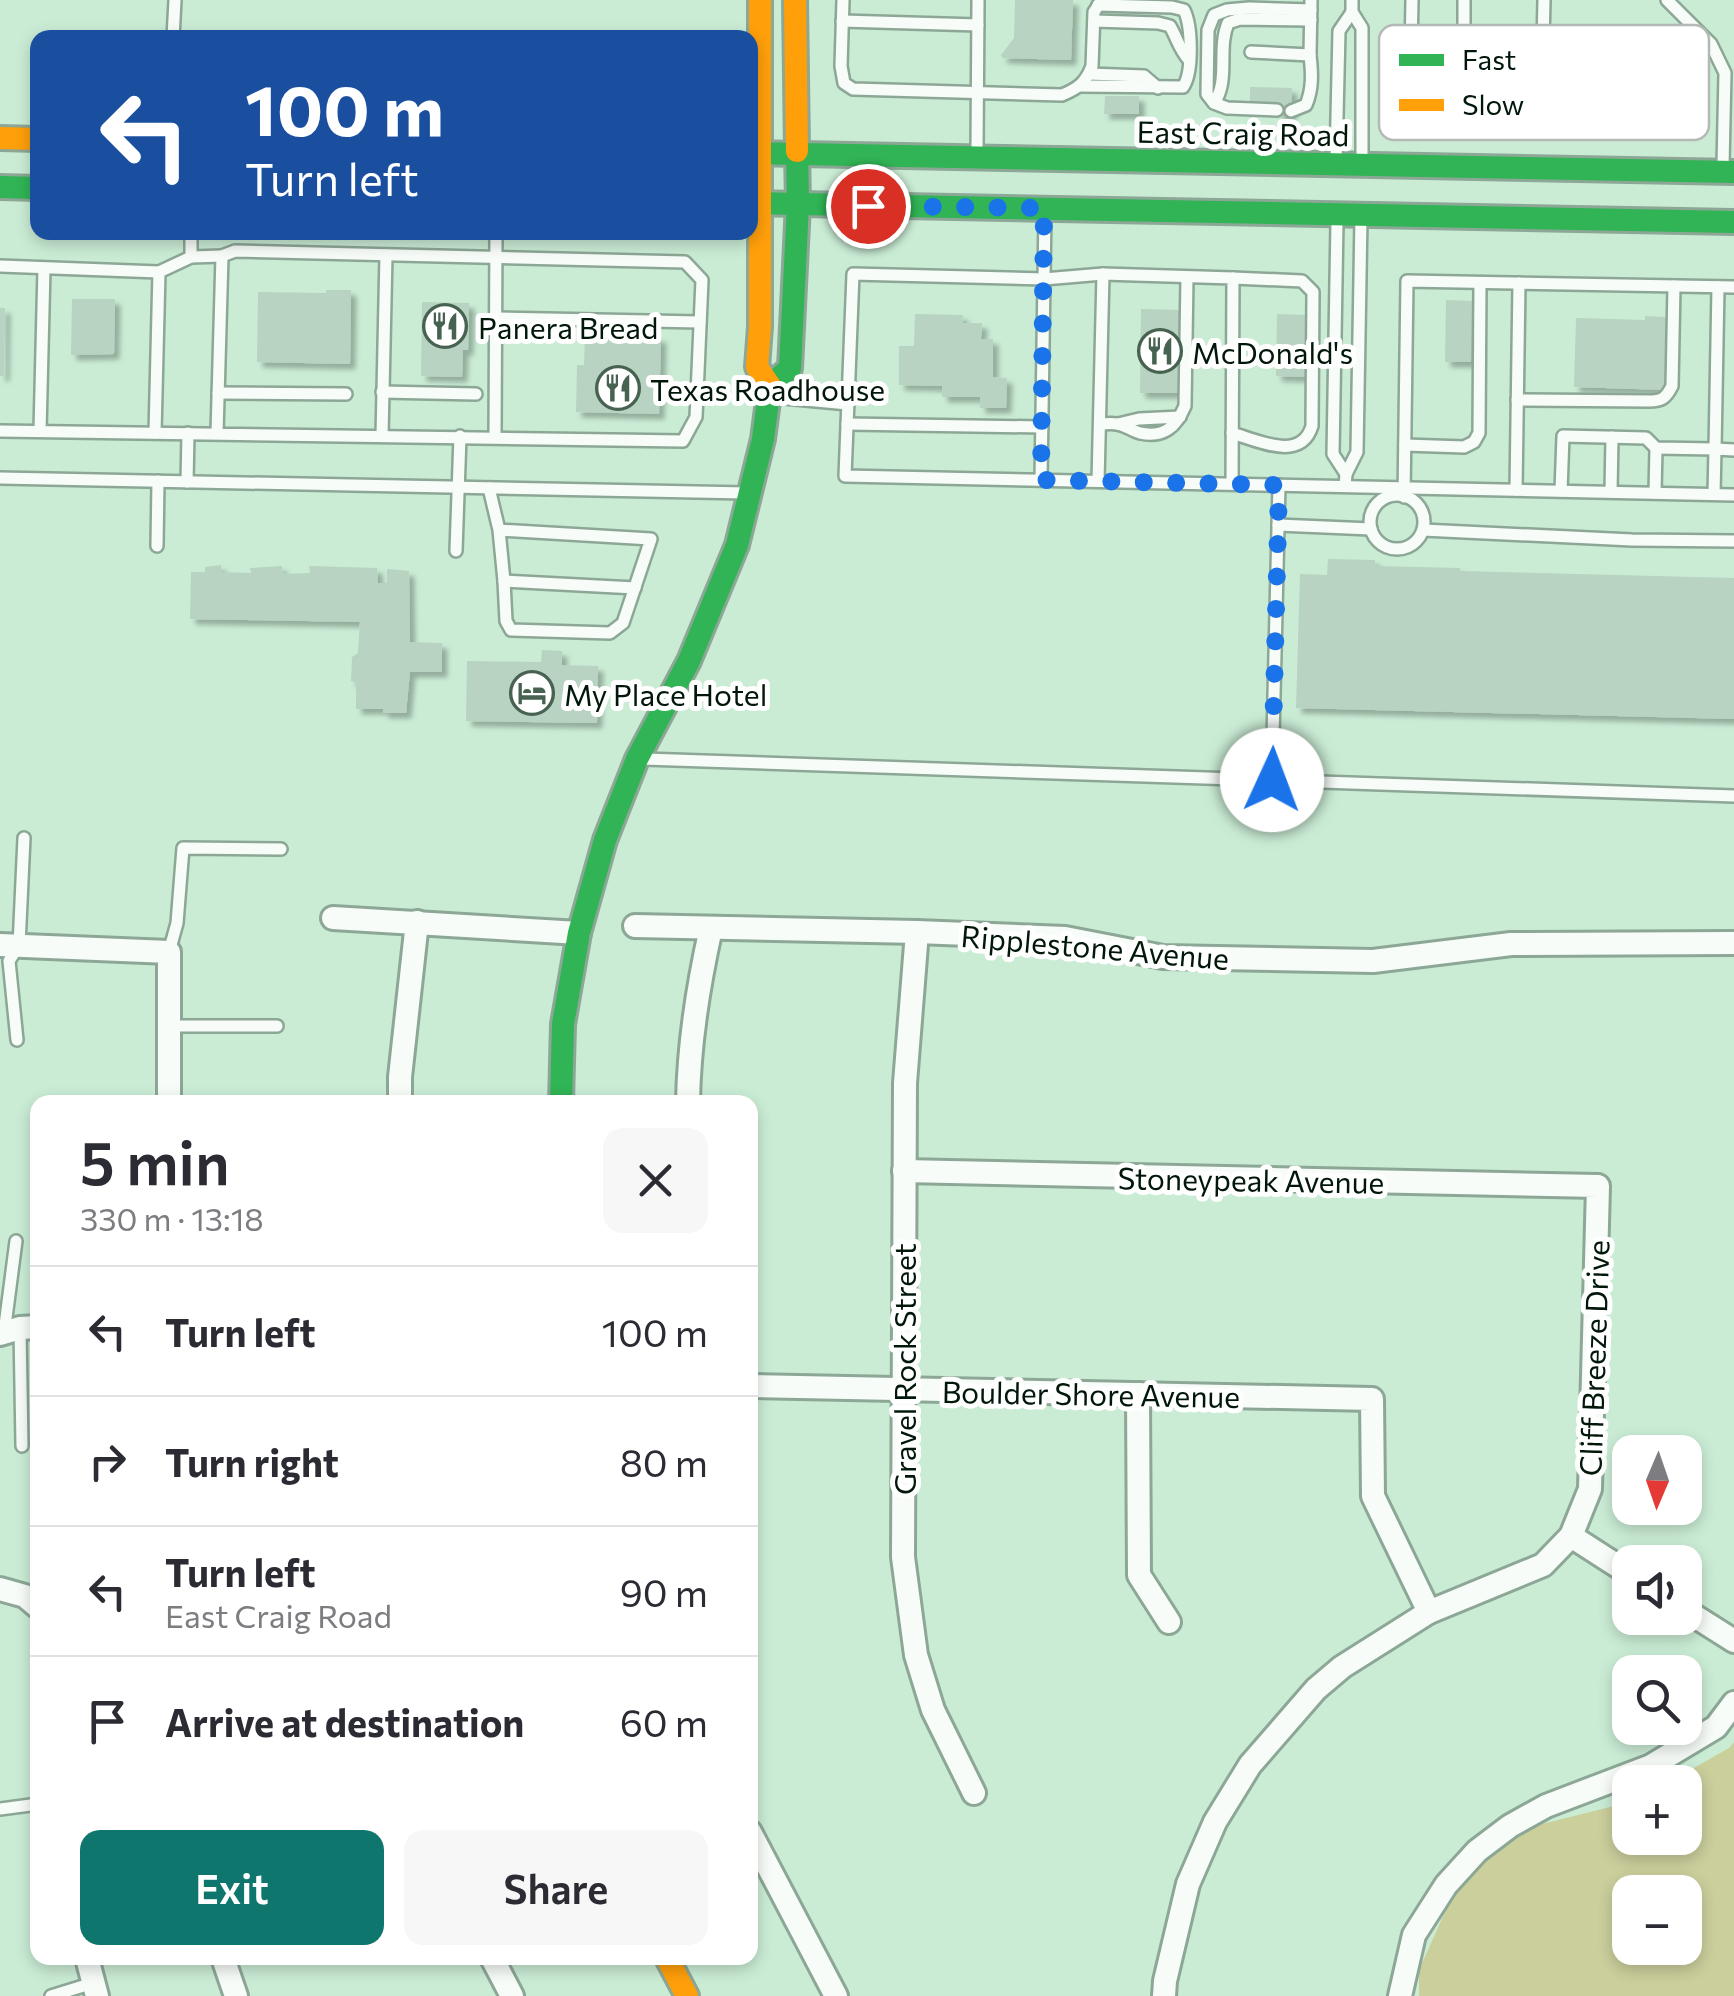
<!DOCTYPE html>
<html lang="en">
<head>
<meta charset="utf-8">
<style>
	:root { --surface:#fff; --page:#f7f7f7; --text:#2b2b33; --muted:#7c7c81; --line:#e1e1e2; --accent:#0f766e }
	body { margin:0; font-family:Commissioner,sans-serif; background:var(--page); color:var(--text); height:100vh; display:flex; flex-direction:column; font-size:38px; white-space:nowrap }
	* { box-sizing:border-box; margin:0 }
	p { font-size:32px; color:var(--muted) }
	.icon { flex:none; width:55px; height:55px; fill:none; stroke:currentColor; stroke-width:2; stroke-linecap:round; stroke-linejoin:round }
	.map { position:relative; flex:1; overflow:hidden }
	.panel { position:absolute; left:30px; top:1095px; width:728px; height:870px; display:flex; flex-direction:column; background:var(--surface); border-radius:20px; box-shadow:0 5px 15px #0003 }
	.panel>* { flex:none }
	.hud { position:absolute; left:30px; top:30px; width:728px; height:210px; border-radius:20px; box-shadow:0 5px 15px #0003; background:#1a4fa0; color:#fff; overflow:hidden }
	.needle { width:65px; rotate:182deg }
	.controls { position:absolute; left:1612px; top:1435px; display:grid; gap:20px }
	.controls a { display:grid; place-items:center; width:90px; height:90px; border-radius:20px; background:var(--surface); box-shadow:0 5px 15px #0003; font-size:50px }
	.pin { position:absolute; display:grid; place-items:center; width:85px; height:85px; color:#fff; margin:-42px; border:5px solid #fff; border-radius:50%; box-shadow:0 2px 10px #0007 }
	.me { position:absolute; width:110px; margin:-55px; rotate:2deg; stroke-linejoin:round; filter:drop-shadow(0 0 8px #0008) }
	.turn { display:flex; align-items:center; gap:35px; height:210px; padding:0 50px; font-size:45px }
	.turn .icon { width:130px; height:130px; stroke-width:2.5 }
	.turn b { display:block; font-size:70px; line-height:85px }
	.round { display:grid; place-items:center; flex:none; width:105px; height:105px; border-radius:20px; background:var(--page) }
	.overview { display:flex; align-items:center; justify-content:space-between; height:170px; padding:0 50px }
	h1 { font-size:60px; font-weight:600; line-height:75px }
	.primary-button { display:flex; gap:20px; margin-top:auto; padding:20px 50px }
	.primary-button a { flex:1; height:115px; border-radius:20px; background:var(--accent); color:#fff; font-size:40px; font-weight:600; line-height:115px; text-align:center }
	.primary-button a+a { background:var(--page); color:var(--text) }
	ul { padding:0; list-style:none }
	li { display:flex; align-items:center; gap:30px; height:130px; padding:0 50px; border-top:2px solid var(--line) }
	li div { flex:1 }
	li b { display:block; font-size:38px }
	li em { font-style:normal }
	.map>svg:first-child { display:block }
	.green { fill:#cbcf9c; fill-rule:evenodd }
	.building { fill:#b8d3c1; filter:url(#shadow) }
	.lines { fill:none; stroke-linecap:round; stroke-linejoin:round }
	.lane-casing { stroke:#8ca796; stroke-width:16 }
	.street-casing { stroke:#8ca796; stroke-width:28 }
	.fast-casing { stroke:#8ca796; stroke-width:28 }
	.slow-casing { stroke:#8ca796; stroke-width:28 }
	.lane { stroke:#f7fcf9; stroke-width:11 }
	.street { stroke:#f7fcf9; stroke-width:22 }
	.fast { stroke:#30b455; stroke-width:22 }
	.slow { stroke:#ff9f0a; stroke-width:22 }
	.route { stroke:#1a73e8; stroke-width:18; stroke-dasharray:0 32.4 }
	.labels { text-anchor:middle; dominant-baseline:central; stroke-width:10; stroke-linejoin:round; paint-order:stroke }
	.street-label { font-size:30px; fill:#011709; stroke:#fff }
	.poi-label { font-size:30px; fill:#011709; stroke:#fff; text-anchor:start }
	.key { fill:#fff; stroke:#b3b9b5; stroke-width:2.5 }
	.key-label { font-size:28px; fill:#011709 }
</style>
</head>
<body>
<div class="map">
<svg width="1734" height="1996" viewBox="0 0 1734 1996">
	<defs>
		<filter id="shadow"><feDropShadow dx="5.5" dy="5.5" stdDeviation="2.5" flood-color="#0004"/></filter>
	</defs>
	<rect width="100%" height="100%" fill="#caecd5"/>
	<!-- green -->
	<path class="green" d="M1734,1742V1996H1419V1970L1453,1894L1518,1830L1630,1802V1838H1685V1782H1669L1729,1748ZM1630,1892H1685V1948H1630Z"/>
	<!-- building -->
	<g class="building">
		<polygon points="1015,0 1073,0 1071,60 1002,58 1001,55 1014,38"/>
		<polygon points="1250,87 1292,88 1291,115 1277,115 1278,103 1250,102"/>
		<polygon points="1105,96 1139,96 1139,114 1104,114"/>
		<polygon points="326,290 351,290 350,364 257,362 258,292 326,293"/>
		<polygon points="72,299 115,299 114,354 71,355"/>
		<polygon points="1446,300 1472,301 1471,362 1445,362"/>
		<polygon points="422,302 469,303 468,350 463,350 462,377 421,376"/>
		<polygon points="0,308 5,308 4,376 0,376"/>
		<polygon points="1141,309 1181,310 1179,393 1140,393"/>
		<polygon points="915,314 963,315 962,323 982,323 981,339 993,339 993,377 1007,378 1006,408 980,408 980,397 942,397 942,386 899,385 899,346 914,346"/>
		<polygon points="1277,314 1308,315 1306,377 1276,376"/>
		<polygon points="1645,316 1669,317 1667,390 1574,387 1576,318 1645,320"/>
		<polygon points="585,335 661,337 659,414 576,412 577,365 584,365"/>
		<polygon points="1328,559 1375,560 1375,566 1460,568 1460,571 1734,578 1734,719 1296,708 1300,574 1327,575"/>
		<polygon points="221,565 221,572 251,573 250,568 282,566 283,574 310,573 309,566 377,568 378,583 387,583 387,569 409,571 410,642 442,643 442,672 410,672 406,713 383,713 383,709 356,709 356,682 351,681 352,657 358,653 360,622 190,619 191,572 205,572 205,567"/>
		<polygon points="542,650 562,651 562,665 598,666 597,723 466,721 467,661 541,662"/>
	</g>
	<g class="lines">
		<!-- lane casing -->
		<g class="lane-casing">
			<g id="lane">
				<path d="M843,0L841,66L844,83L853,89L1062,95C1079,88 1086,82 1092,66L1094,12L1102,0"/>
				<polyline points="1352,0 1352,12 1362,28 1362,158"/>
				<polyline points="1412,0 1410,103 1420,112 1454,112 1464,103 1464,0"/>
				<polyline points="1667,0 1711,44 1725,73 1723,165"/>
				<polyline points="842,21 978,25"/>
				<path d="M1094,21L1158,23L1170,26C1177,38 1179,49 1189,60"/>
				<polyline points="173,38 175,0"/>
				<polyline points="1251,52 1310,55 1311,0"/>
				<polyline points="1089,74 1144,76 1158,88"/>
				<path d="M1079,86L1183,87C1193,73 1192,26 1184,10L1172,7L1098,5"/>
				<path d="M1214,103C1230,80 1217,49 1228,23L1240,19L1311,20"/>
				<polyline points="1277,110 1227,108 1214,103 1207,94 1208,30 1214,15 1227,10 1249,8 1311,10"/>
				<path d="M1291,111L1306,105C1313,88 1312,73 1310,55"/>
				<polyline points="1454,112 1472,119 1491,119 1528,118 1536,113 1541,105 1542,87 1544,0"/>
				<polyline points="977,151 978,0"/>
				<polyline points="1336,159 1339,31 1352,12"/>
				<polyline points="1045,213 1044,279 1103,274"/>
				<polyline points="1337,222 1333,454 1346,474"/>
				<polyline points="191,257 222,256"/>
				<polyline points="0,266 159,272"/>
				<polyline points="496,318 700,322"/>
				<polyline points="382,392 476,394"/>
				<polyline points="218,393 346,394"/>
				<polyline points="773,397 848,404"/>
				<path d="M1517,400L1649,401C1662,401 1666,398 1672,386L1674,286"/>
				<polyline points="847,424 1042,427"/>
				<path d="M1100,424C1105,424 1111,423 1117,424C1125,425 1132,431 1140,433C1164,438 1176,427 1185,406L1187,277"/>
				<polyline points="1118,424 1139,419 1180,417"/>
				<polyline points="0,431 683,441 696,417 702,280 685,262 235,251 222,256 217,433"/>
				<polyline points="40,431 44,268"/>
				<polyline points="155,433 159,272 191,257 191,232"/>
				<path d="M1232,433C1259,441 1301,462 1312,426L1313,292L1302,281L1233,278"/>
				<polyline points="382,436 386,255"/>
				<polyline points="495,437 496,232"/>
				<polyline points="1405,445 1464,447 1474,442 1479,433 1480,283"/>
				<polyline points="0,478 746,493"/>
				<polyline points="1041,480 1044,279 853,274 845,476 1734,495"/>
				<polyline points="1098,481 1103,274 1233,278 1232,484"/>
				<polyline points="187,482 188,433"/>
				<polyline points="1345,486 1346,474 1357,452 1361,218"/>
				<polyline points="489,488 499,530 651,539 623,623 610,633 511,630 506,621 504,581 499,530"/>
				<polyline points="1516,490 1519,283"/>
				<polyline points="1561,491 1563,436 1646,438 1656,448 1715,449 1718,287"/>
				<polyline points="1611,492 1612,437"/>
				<polyline points="1655,493 1656,448"/>
				<polyline points="1714,494 1715,449 1734,450"/>
				<circle cx="1397" cy="522" r="27"/>
				<polyline points="1404,497 1407,281 1734,287"/>
				<polyline points="1278,525 1371,529"/>
				<polyline points="1423,530 1632,540 1734,541"/>
				<polyline points="157,546 158,481"/>
				<polyline points="456,551 460,436"/>
				<polyline points="504,581 635,588"/>
				<polyline points="644,759 1734,796"/>
				<polyline points="1272,780 1279,485"/>
				<polyline points="169,952 177,923 183,848 281,849"/>
				<polyline points="169,1026 277,1026"/>
				<polyline points="17,1040 9,961 19,945 24,838"/>
				<polyline points="20,1328 22,1446"/>
				<polyline points="4,1333 16,1241"/>
				<polyline points="0,1809 38,1804"/>
				<polyline points="51,1996 93,1983"/>
			</g>
		</g>
		<!-- street casing -->
		<g class="street-casing">
			<g id="street">
				<polyline points="333,918 579,933"/>
				<polyline points="635,926 917,932 1065,938 1163,957 1373,961 1511,944 1734,943"/>
				<polyline points="917,932 905,1083 903,1557 916,1655 933,1710 974,1793"/>
				<polyline points="0,945 169,952 169,1102"/>
				<polyline points="400,1102 400,1077 417,922"/>
				<path d="M688,1102C689,1042 698,986 711,928"/>
				<polyline points="904,1171 1598,1186 1590,1489 1571,1536 1543,1565 1429,1612 1342,1667 1316,1689 1250,1765 1215,1822 1188,1884 1165,1981 1164,1996"/>
				<polyline points="0,1334 20,1328 38,1327"/>
				<polyline points="750,1386 1372,1399 1373,1496 1429,1612"/>
				<polyline points="1138,1394 1139,1575 1169,1622"/>
				<polyline points="1571,1536 1630,1574"/>
				<polyline points="0,1589 25,1596 38,1607"/>
				<polyline points="1685,1610 1734,1641"/>
				<polyline points="750,1832 836,1996"/>
				<polyline points="87,1958 97,1996"/>
				<polyline points="223,1958 236,1996"/>
				<polyline points="492,1958 512,1996"/>
				<polyline points="1400,1996 1414,1935 1446,1885 1477,1851 1510,1826 1546,1806 1651,1766 1716,1727 1734,1703"/>
			</g>
		</g>
		<!-- fast casing -->
		<g class="fast-casing">
			<g id="fast">
				<polyline points="750,153 1734,172"/>
				<polyline points="0,187 38,188"/>
				<polyline points="750,203 1734,222"/>
				<polyline points="561,1102 563,1024 579,933 605,840 637,759 689,661 737,545 763,439 770,386 790,368 798,204 797,151"/>
			</g>
		</g>
		<!-- slow casing -->
		<g class="slow-casing">
			<g id="slow">
				<polyline points="760,0 760,327 757,367 770,386"/>
				<polyline points="795,0 797,151"/>
				<polyline points="0,138 38,139"/>
				<polyline points="667,1958 687,1996"/>
			</g>
		</g>
		<!-- lane -->
		<use href="#lane" class="lane"/>
		<!-- street -->
		<use href="#street" class="street"/>
		<!-- fast -->
		<use href="#fast" class="fast"/>
		<!-- slow -->
		<use href="#slow" class="slow"/>
	</g>
	<g class="lines">
		<!-- route -->
		<polyline class="route" points="868,206 1044,208 1041,480 1279,485 1272,780"/>
	</g>
	<!-- icons -->
	<defs>
		<g id="restaurant-ring" transform="scale(2.25)"><circle r="9.5" fill="#fff" stroke="#476250" stroke-width="1.5"/><path d="M-5-6h1v4h1v-4h1v4h1v-4h1v5L-1.5 .5V6h-2V.5L-5-1ZM5-6V6H3V1.5H1.5Q1.5-4 5-6Z" fill="#476250"/></g>
		<g id="hotel-ring" transform="scale(2.25)"><circle r="9.5" fill="#fff" stroke="#476250" stroke-width="1.5"/><path d="M-6-4.5h1.5V1H6V5H4.5V3h-9V5H-6ZM-4 0a1.8 1.8 0 1 1 3.6 0ZM.5 0V-2.5h3Q6-2.5 6 0Z" fill="#476250"/></g>
	</defs>
	<g fill-rule="evenodd">
		<use href="#restaurant-ring" x="445" y="326"/>
		<use href="#restaurant-ring" x="1160" y="351"/>
		<use href="#restaurant-ring" x="618" y="388"/>
		<use href="#hotel-ring" x="532" y="693"/>
	</g>
	<g class="labels">
		<!-- street labels -->
		<g class="street-label">
			<text transform="translate(1243 132) rotate(1)">East Craig Road</text>
			<text transform="translate(1095 946) rotate(5)">Ripplestone Avenue</text>
			<text transform="translate(1251 1179) rotate(1)">Stoneypeak Avenue</text>
			<text transform="translate(1593 1358) rotate(-88)">Cliff Breeze Drive</text>
			<text transform="translate(903 1369) rotate(-90)">Gravel Rock Street</text>
			<text transform="translate(1091 1393) rotate(1)">Boulder Shore Avenue</text>
		</g>
		<!-- poi labels -->
		<g class="poi-label">
			<text x="478" y="326">Panera Bread</text>
			<text x="1192" y="351">McDonald's</text>
			<text x="650" y="388">Texas Roadhouse</text>
			<text x="564" y="693">My Place Hotel</text>
		</g>
	</g>
	<!-- legend -->
	<rect x="1379" y="25" width="330" height="115" rx="15" class="key"/>
	<rect x="1399" y="54" width="45" height="12" fill="#30b455"/>
	<rect x="1399" y="99" width="45" height="12" fill="#ff9f0a"/>
	<g class="key-label">
		<text x="1462" y="70">Fast</text>
		<text x="1462" y="115">Slow</text>
	</g>
</svg>
<div class="controls">
<a><svg class="needle" viewBox="-14 -14 28 28"><path d="M0-13l5 13h-10z" fill="#e53935"/><path d="M0 13l5-13h-10z" fill="#7c7c81"/></svg></a>
<a><svg class="icon" aria-label="sound" viewBox="0 0 24 24"><path d="M4 9h4l5-4v14l-5-4H4zM17 9q2 3 0 6"/></svg></a>
<a><svg class="icon" aria-label="search" viewBox="0 0 24 24"><circle cx="10" cy="10" r="6"/><path d="M15 15l6 6"/></svg></a>
<a>+</a>
<a>−</a>
</div>
<div class="pin" style="left:868px;top:206px;background:#d93025"><svg class="icon" aria-label="arrive" viewBox="0 0 24 24"><path d="M6 21V4h12l-3 4 3 4H6"/></svg></div>
<svg class="me" style="left:1272px;top:780px" viewBox="-20 -20 40 40"><circle r="19" fill="#fff"/><path d="M0-13L10 11 0 6-10 11z" fill="#1a73e8"/></svg>
<div class="hud">
<div class="turn"><svg class="icon" aria-label="left" viewBox="0 0 24 24"><path d="M17 20v-9H6M10 6l-5 5 5 5"/></svg><div><b>100 m</b>Turn left</div></div>
</div>
<section class="panel">
<div class="overview"><div><h1>5 min</h1><p>330 m · 13:18</p></div><a class="round"><svg class="icon" aria-label="close" viewBox="0 0 24 24"><path d="M6 6l12 12M18 6L6 18"/></svg></a></div>
<ul>
<li><svg class="icon" aria-label="left" viewBox="0 0 24 24"><path d="M17 20v-9H6M10 6l-5 5 5 5"/></svg><div><b>Turn left</b></div><em>100 m</em></li>
<li><svg class="icon" aria-label="right" viewBox="0 0 24 24"><path d="M7 20v-9h11M14 6l5 5-5 5"/></svg><div><b>Turn right</b></div><em>80 m</em></li>
<li><svg class="icon" aria-label="left" viewBox="0 0 24 24"><path d="M17 20v-9H6M10 6l-5 5 5 5"/></svg><div><b>Turn left</b><p>East Craig Road</p></div><em>90 m</em></li>
<li><svg class="icon" aria-label="arrive" viewBox="0 0 24 24"><path d="M6 21V4h12l-3 4 3 4H6"/></svg><div><b>Arrive at destination</b></div><em>60 m</em></li>
</ul>
<div class="primary-button"><a>Exit</a><a>Share</a></div>
</section>
</div>
</body>
</html>
